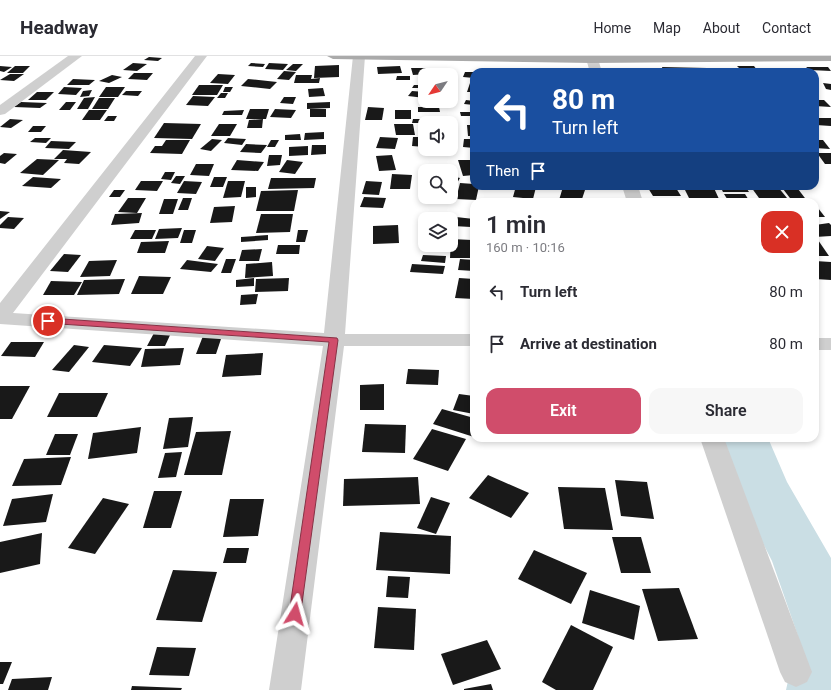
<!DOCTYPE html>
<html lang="en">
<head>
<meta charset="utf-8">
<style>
	:root { --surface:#fff; --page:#f7f7f7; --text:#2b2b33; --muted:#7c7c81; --line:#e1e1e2; --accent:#d04d6b }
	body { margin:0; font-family:Roboto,sans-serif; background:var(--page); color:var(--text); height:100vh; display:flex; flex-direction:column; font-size:15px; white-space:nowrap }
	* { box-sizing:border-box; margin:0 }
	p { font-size:13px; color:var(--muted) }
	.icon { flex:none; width:22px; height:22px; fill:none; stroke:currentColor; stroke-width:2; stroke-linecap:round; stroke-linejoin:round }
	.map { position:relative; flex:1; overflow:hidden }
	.drawer { position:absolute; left:470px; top:142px; width:349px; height:244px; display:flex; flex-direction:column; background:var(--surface); border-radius:12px; box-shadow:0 2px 6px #0003 }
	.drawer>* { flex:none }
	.top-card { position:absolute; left:470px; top:12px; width:349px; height:122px; border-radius:12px; box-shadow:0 2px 6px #0003; background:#1a4fa0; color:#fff; overflow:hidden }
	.needle { width:26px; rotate:235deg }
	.tools { position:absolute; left:418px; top:12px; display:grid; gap:8px }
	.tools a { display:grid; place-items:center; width:40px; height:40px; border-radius:8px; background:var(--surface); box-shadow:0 2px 6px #0003; font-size:20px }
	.pin { position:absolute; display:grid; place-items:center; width:34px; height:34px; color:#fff; margin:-17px; border:2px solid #fff; border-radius:50%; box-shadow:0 1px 4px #0007 }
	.me { position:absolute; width:44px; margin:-22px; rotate:8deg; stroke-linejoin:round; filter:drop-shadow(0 0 3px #0008) }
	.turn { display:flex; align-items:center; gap:14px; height:84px; padding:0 16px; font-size:18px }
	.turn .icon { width:52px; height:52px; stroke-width:2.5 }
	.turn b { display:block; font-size:28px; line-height:34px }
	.then { display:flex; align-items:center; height:38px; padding:0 16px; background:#0003; gap:8px; font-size:15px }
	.round { display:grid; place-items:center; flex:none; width:42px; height:42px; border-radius:12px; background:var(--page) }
	.headline { display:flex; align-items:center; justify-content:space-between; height:68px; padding:0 16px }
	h1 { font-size:24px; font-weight:600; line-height:30px }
	.action { display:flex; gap:8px; margin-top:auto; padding:8px 16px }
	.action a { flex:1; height:46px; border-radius:12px; background:var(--accent); color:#fff; font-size:16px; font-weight:600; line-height:46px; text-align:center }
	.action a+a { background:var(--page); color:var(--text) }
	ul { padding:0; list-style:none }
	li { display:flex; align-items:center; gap:12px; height:52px; padding:0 16px }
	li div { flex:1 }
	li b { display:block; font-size:15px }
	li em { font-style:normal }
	header { display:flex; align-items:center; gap:24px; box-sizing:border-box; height:56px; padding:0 20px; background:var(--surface); border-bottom:1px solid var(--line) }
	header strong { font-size:19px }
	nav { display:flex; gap:22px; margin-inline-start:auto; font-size:14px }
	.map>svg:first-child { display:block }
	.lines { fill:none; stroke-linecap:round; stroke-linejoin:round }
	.river { fill:#cadee4; fill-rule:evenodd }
	.building { fill:#191919 }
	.minor { fill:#cfcfcf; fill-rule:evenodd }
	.major { fill:#aaa; fill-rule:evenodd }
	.route { fill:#d04d6b; stroke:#873246 }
</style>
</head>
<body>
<header>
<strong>Headway</strong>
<nav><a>Home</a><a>Map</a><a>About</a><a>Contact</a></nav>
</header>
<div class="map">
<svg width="831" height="634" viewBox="0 0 831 634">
	<rect width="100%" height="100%" fill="#fff"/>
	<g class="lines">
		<!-- river -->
		<polygon class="river" points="716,382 768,382 787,426 831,502 831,634 786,634 798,580 772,505 734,430"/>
	</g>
	<!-- building -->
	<g class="building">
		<polygon points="149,1 162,2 158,5 144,4"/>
		<polygon points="133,7 147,8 137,15 123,14"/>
		<polygon points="251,7 265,8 263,11 248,10"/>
		<polygon points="269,7 288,8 283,14 265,13"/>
		<polygon points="293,8 303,8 296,15 286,14"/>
		<polygon points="339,9 339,21 314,22 315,10"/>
		<polygon points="0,10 12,11 4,16 0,15"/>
		<polygon points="15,10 30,10 23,17 7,17"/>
		<polygon points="400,10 402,17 378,18 377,11"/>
		<polygon points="737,10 754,10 757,14 741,14"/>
		<polygon points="662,11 707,12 708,15 663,14"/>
		<polygon points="806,11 828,11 831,15 810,14"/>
		<polygon points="411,12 426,12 428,18 413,19"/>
		<polygon points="762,12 793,12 796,16 765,15"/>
		<polygon points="284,15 296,16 289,24 277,23"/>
		<polygon points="465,16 474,16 474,22 463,21"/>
		<polygon points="134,17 153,17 147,24 128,23"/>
		<polygon points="10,18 24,18 14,25 0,24"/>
		<polygon points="218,18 235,19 228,28 210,27"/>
		<polygon points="112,19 122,21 109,27 99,25"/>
		<polygon points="296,19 312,19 311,23 320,22 319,27 294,27"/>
		<polygon points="397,20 410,20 410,24 396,24"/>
		<polygon points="73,23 95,24 89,29 67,29"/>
		<polygon points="248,23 277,26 270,33 241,30"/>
		<polygon points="470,27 474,27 474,36 467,36"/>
		<polygon points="823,27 831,28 831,34 826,33"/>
		<polygon points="199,29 223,29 217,39 192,39"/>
		<polygon points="414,29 425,29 425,32 412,32"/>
		<polygon points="64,31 82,32 76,39 58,38"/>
		<polygon points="106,31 125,31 118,41 99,41"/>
		<polygon points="225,31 233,31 230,36 223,36"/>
		<polygon points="323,32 325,40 309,41 308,33"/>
		<polygon points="92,34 89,40 80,41 83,35"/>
		<polygon points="126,35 142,35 138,40 122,39"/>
		<polygon points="412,35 425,36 425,42 408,40"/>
		<polygon points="37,36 54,36 46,44 28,44"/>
		<polygon points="221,37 228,37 225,42 217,42"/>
		<polygon points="193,40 215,41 208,50 186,49"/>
		<polygon points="95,41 88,53 77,53 84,42"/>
		<polygon points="284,41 296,41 293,48 280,47"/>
		<polygon points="99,42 115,42 108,53 92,53"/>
		<polygon points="422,44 438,45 438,48 423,48"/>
		<polygon points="466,44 474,45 474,49 464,48"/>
		<polygon points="815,44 824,44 831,51 815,50"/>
		<polygon points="21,46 47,47 40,52 14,51"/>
		<polygon points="66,46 76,46 70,54 59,54"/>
		<polygon points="330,46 330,52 307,53 307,47"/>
		<polygon points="368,51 384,52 382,64 365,64"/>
		<polygon points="418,51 439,51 440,56 418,56"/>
		<polygon points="250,53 269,53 266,63 246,63"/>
		<polygon points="275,53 296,54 291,62 270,61"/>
		<rect x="310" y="53" width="16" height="8"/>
		<polygon points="89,54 107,54 100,64 82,64"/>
		<polygon points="244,54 242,59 222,59 224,55"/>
		<rect x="395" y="54" width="16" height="9"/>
		<polygon points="460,56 474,56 474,60 461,60"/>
		<polygon points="108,60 117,60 114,65 104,65"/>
		<polygon points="815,62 831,62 831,70 816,69"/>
		<polygon points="10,63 23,64 11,72 0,71"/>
		<polygon points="263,63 262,72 247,72 249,64"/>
		<polygon points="413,63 434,63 433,67 412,67"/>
		<polygon points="164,67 201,68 192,83 154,82"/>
		<polygon points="219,68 237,68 230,80 211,80"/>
		<polygon points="394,68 413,68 415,79 396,79"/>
		<polygon points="467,69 474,69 474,80 468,80"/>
		<polygon points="33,70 46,70 41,76 28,76"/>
		<polygon points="324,76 324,83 304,84 305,77"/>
		<polygon points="300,78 301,84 285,84 285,79"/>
		<polygon points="380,81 398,82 395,93 376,92"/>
		<polygon points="413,81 425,81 425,91 412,90"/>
		<polygon points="35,82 51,82 46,87 30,86"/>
		<polygon points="228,82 246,83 242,89 224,87"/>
		<polygon points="212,83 222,84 211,95 200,93"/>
		<polygon points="464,83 474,83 474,92 463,91"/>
		<polygon points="166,84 190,84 182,98 150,97 155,90 162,90"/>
		<polygon points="271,84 279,84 275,91 267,91"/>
		<polygon points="815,84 823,84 830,93 815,92"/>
		<polygon points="51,85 76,86 69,93 45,92"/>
		<polygon points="246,88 267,89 261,97 240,96"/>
		<polygon points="312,89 326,89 326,98 311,99"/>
		<polygon points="308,90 308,99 289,100 289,91"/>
		<polygon points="63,94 91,96 79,108 64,107 67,103 54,103"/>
		<polygon points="4,97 17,98 5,108 0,107 0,100"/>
		<polygon points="817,97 831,97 831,108 825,108"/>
		<polygon points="269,99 282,99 280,109 267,110"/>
		<polygon points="392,99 396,114 379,115 376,100"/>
		<polygon points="37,103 59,104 43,119 20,117"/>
		<polygon points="237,104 264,106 258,115 231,114"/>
		<polygon points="287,104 303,106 295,118 279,116"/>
		<polygon points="458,104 474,104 474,119 463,120"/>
		<polygon points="196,108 214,108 209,120 190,119"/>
		<polygon points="165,116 175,116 171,124 161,123"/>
		<polygon points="392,118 412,119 410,133 390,133"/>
		<polygon points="176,120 185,120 180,128 171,127"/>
		<polygon points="451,120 460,122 454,132 451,131"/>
		<polygon points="33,121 61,123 51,132 22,130"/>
		<polygon points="214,121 227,121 223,131 210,131"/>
		<polygon points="271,122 316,122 314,132 268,133"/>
		<polygon points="141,125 163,125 157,135 135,134"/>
		<polygon points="184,125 202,126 196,138 177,137"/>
		<polygon points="228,125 245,125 241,141 223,142"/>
		<polygon points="366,125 382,126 379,139 362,138"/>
		<polygon points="460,127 474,128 474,130 479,130 476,144 456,143"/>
		<polygon points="516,130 536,131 533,143 513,141"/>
		<polygon points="654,130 682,130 683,132 676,132 681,140 653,140 648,132 674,132 655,132"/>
		<polygon points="683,130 713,130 719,143 689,142"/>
		<polygon points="720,130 745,130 749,136 723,136"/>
		<polygon points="246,131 256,131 256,141 246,142"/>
		<polygon points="563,131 585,134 581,146 559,144"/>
		<polygon points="751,131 778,131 787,142 759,142"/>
		<polygon points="783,133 798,133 808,146 793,146"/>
		<polygon points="114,134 125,134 120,141 109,141"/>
		<polygon points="298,134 294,155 256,155 261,135"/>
		<polygon points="724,138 745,138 750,146 729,146"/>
		<polygon points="364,141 386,142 383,152 360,151"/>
		<polygon points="128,142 146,142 137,157 118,156"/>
		<polygon points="183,142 192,142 188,154 178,154"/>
		<polygon points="164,143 178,143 173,158 159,158"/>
		<polygon points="235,150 232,166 210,167 214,151"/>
		<polygon points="815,152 818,152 825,161 815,161"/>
		<polygon points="0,155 10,156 0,163"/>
		<polygon points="142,157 139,167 111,169 115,158"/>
		<polygon points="261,158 293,158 290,176 256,177"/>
		<polygon points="428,158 447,160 446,163 427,163"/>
		<polygon points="8,161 24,162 14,173 0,172 0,169"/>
		<polygon points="456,161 474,163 471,171 453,170"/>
		<polygon points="829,167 831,169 831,180 815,181 815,169"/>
		<polygon points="398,169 399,187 373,188 373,170"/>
		<polygon points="182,172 178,182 155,183 159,173"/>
		<polygon points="135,174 156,174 152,183 130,183"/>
		<polygon points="184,174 196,174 192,187 180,187"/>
		<polygon points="298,174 308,174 305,186 296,186"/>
		<polygon points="268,179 268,184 241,186 241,181"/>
		<polygon points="451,183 472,184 473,202 450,202"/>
		<polygon points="815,184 818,184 829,200 815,200"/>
		<polygon points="169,185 165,197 137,197 141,186"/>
		<polygon points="278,189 300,189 299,198 276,198"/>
		<polygon points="207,190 224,192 215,205 198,203"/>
		<polygon points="262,193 259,205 239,205 242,194"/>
		<polygon points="64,198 81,199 68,216 50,215"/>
		<polygon points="423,199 446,200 445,207 421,205"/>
		<polygon points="226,203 236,203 231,217 221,217"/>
		<polygon points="460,203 474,204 474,215 458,214"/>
		<polygon points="117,204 110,220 80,221 89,205"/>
		<polygon points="187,204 218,208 211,216 180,213"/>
		<polygon points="815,205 831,206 831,224 815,223"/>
		<polygon points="272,206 273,220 245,222 246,208"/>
		<polygon points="412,208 445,210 443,218 410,216"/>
		<polygon points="139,220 171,221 163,238 131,238"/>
		<polygon points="254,222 254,230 236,231 236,224"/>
		<polygon points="289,222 288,235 255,236 256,223"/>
		<polygon points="459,222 474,223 474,243 455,242"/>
		<polygon points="125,223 119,238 77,239 84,224"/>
		<polygon points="51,225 82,226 74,239 43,239"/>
		<polygon points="258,238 256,248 240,249 241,239"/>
		<polygon points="154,277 171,277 165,290 147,290"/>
		<polygon points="203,280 222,280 216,298 196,298"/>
		<polygon points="11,286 44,286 35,301 1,300"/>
		<polygon points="74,289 89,291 69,316 52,314"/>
		<polygon points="104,289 142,292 130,310 92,306"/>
		<polygon points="184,292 180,309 141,311 145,293"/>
		<polygon points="263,297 261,319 222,321 226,299"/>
		<polygon points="408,313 439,314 438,329 406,328"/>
		<polygon points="384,328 384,354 360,354 360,329"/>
		<polygon points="0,330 30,330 12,363 0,363"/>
		<polygon points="59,337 108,337 97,361 47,361"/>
		<polygon points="459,338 474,340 474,358 453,354"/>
		<polygon points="442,353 474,362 474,381 433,368"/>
		<polygon points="193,361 188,391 163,393 169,362"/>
		<polygon points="365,368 406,369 405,397 362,396"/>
		<polygon points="141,371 137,397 88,403 93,377"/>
		<polygon points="432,373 466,383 448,415 413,403"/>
		<polygon points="231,375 222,419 184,419 196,376"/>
		<polygon points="55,378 78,378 70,399 46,399"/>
		<polygon points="182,396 176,421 158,422 165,397"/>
		<polygon points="71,401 61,429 12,430 24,403"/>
		<polygon points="488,419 529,437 511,462 469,442"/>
		<polygon points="418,421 420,448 343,450 344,423"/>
		<polygon points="615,424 647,426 654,463 621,460"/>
		<polygon points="558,431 605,432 613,474 564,473"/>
		<polygon points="154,435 182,435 171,472 143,472"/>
		<polygon points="53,438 46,466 3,470 12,443"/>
		<polygon points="431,441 450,447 436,478 417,472"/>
		<polygon points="103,442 129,448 95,498 68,492"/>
		<polygon points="230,443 264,443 258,480 223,481"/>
		<polygon points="380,476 451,480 450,518 376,514"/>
		<polygon points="42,477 40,508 0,517 0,486"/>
		<polygon points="612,481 641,481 651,517 621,517"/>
		<polygon points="227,492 249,492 246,507 223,507"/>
		<polygon points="534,494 587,517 571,548 518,523"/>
		<polygon points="173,514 217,516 202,566 156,564"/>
		<polygon points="388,520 410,521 408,542 386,541"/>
		<polygon points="679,532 698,583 658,585 642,533"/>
		<polygon points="590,534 640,550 634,584 582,567"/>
		<polygon points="378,551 416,553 414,594 374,592"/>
		<polygon points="571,569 613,591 593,634 556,634 542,626"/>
		<polygon points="487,584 501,613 453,629 441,598"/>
		<polygon points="157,591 196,592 189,620 149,619"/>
		<polygon points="0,606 12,606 3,628 0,628"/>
		<polygon points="52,621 48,634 8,634 12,623"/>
		<polygon points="491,628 493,634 464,634 464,633"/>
		<polygon points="132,630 182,632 181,634 131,634"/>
	</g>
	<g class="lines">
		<!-- minor -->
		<g class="minor">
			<polygon points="68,0 82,0 5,58 0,59 0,49"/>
			<polygon points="195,0 207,0 13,257 324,277 353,0 365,0 345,278 474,278 474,290 344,290 301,634 269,634 323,290 0,268 0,247"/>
			<polygon points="594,0 598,3 602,16 590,16 586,3 588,1"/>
			<polygon points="622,130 638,130 643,146 627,146"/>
			<rect x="815" y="282" width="16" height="12"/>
			<polygon points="700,382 724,382 812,616 807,626 796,631 785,626 780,616"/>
		</g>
		<!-- major -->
		<polygon class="major" points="327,0 831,0 831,5 592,7 333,3"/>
	</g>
	<!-- route -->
	<polygon class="route" points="48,262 337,282 338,284 300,562 295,563 291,562 289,558 329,286 45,267 44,265"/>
</svg>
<div class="tools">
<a><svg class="needle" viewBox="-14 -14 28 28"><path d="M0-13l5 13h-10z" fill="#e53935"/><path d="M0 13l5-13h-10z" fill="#7c7c81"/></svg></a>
<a><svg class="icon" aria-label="sound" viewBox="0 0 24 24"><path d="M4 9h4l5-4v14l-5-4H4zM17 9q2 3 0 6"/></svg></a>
<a><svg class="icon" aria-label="search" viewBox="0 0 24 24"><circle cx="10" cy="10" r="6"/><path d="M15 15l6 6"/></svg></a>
<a><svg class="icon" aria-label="layers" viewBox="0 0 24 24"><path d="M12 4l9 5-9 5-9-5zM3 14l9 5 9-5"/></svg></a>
</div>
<div class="pin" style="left:48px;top:265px;background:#d93025"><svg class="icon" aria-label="arrive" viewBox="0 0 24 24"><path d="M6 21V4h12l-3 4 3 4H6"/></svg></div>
<svg class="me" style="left:295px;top:558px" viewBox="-20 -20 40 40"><path d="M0-17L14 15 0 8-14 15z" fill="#d04d6b" stroke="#fff" stroke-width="4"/></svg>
<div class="top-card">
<div class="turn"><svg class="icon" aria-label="left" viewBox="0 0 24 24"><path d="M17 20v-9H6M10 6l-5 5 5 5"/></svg><div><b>80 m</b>Turn left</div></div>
<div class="then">Then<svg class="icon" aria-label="arrive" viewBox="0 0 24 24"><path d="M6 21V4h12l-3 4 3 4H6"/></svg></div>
</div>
<section class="drawer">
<div class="headline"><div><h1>1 min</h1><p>160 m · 10:16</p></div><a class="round" style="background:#d93025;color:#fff"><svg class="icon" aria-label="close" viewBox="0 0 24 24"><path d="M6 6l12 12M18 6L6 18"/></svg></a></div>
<ul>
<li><svg class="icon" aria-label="left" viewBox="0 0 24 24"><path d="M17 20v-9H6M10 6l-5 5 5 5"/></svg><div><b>Turn left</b></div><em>80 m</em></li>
<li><svg class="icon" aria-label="arrive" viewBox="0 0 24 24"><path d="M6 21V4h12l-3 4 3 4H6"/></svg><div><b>Arrive at destination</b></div><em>80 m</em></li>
</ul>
<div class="action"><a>Exit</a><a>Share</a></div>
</section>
</div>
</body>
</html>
